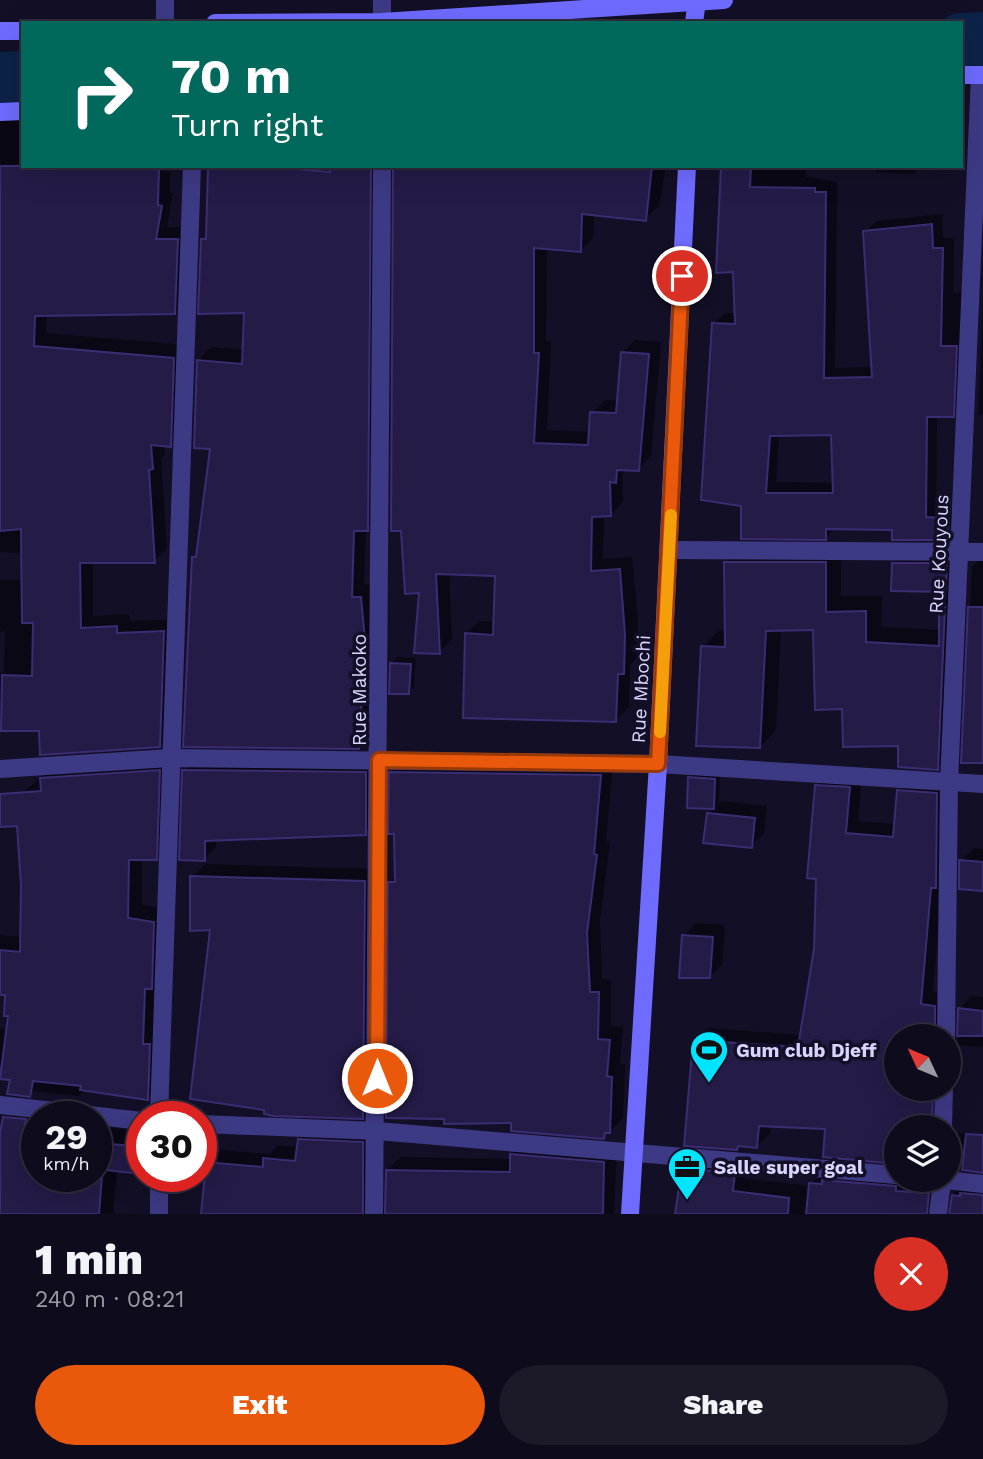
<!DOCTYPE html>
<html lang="en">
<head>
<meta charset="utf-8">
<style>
	:root { --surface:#0e0b1c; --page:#1c1929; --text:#f1f3f6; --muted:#9b9ba3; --line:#2e2b3b; --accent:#ea580c }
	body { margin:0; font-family:"Work Sans",sans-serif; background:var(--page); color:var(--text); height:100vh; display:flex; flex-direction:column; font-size:26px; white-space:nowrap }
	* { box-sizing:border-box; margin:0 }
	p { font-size:23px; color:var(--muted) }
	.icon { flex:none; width:38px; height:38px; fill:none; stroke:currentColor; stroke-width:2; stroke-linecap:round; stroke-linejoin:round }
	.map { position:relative; height:1214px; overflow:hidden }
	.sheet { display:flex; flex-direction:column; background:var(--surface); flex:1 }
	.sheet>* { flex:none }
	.top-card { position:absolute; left:21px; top:21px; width:942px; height:147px; border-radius:0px; box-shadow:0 7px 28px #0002,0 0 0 2px var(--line); background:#00695c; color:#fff; overflow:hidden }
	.needle { width:46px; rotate:314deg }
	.fabs { position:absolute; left:884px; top:1024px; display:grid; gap:14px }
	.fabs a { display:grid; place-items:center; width:77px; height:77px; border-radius:50%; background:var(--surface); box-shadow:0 7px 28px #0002,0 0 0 2px var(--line); font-size:35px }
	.speed { position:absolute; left:21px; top:1101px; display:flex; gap:14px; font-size:35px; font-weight:700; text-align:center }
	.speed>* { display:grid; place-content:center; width:91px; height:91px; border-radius:50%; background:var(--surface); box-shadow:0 7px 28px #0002,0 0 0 2px var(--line); line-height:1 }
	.speed small { font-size:18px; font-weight:400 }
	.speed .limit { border:10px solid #d22; background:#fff; color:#111 }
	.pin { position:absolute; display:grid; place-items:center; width:60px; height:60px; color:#fff; margin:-30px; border:4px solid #fff; border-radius:50%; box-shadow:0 2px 7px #0007 }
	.me { position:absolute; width:77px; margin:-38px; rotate:0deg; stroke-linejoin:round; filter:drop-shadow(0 0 5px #0008) }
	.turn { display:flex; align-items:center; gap:24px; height:147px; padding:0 35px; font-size:32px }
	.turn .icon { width:91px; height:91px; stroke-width:2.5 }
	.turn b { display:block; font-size:49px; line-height:60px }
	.round { display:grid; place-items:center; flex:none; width:74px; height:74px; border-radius:37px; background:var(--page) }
	.headline { display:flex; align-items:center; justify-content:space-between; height:119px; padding:0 35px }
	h1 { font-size:42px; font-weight:800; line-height:52px }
	.primary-button { display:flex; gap:14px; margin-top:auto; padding:14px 35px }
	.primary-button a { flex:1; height:80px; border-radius:42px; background:var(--accent); color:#fff; font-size:28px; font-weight:800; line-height:80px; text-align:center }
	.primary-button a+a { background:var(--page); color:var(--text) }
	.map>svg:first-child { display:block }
	.shadow { fill:#0007; fill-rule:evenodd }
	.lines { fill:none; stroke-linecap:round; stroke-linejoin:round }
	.river { stroke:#0c2248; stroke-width:54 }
	.building { fill:#241b47; stroke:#3b2d73; stroke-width:2; fill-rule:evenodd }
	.minor { stroke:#3d3a85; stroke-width:18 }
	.secondary { stroke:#6f6bff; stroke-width:18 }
	.route-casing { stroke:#983908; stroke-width:18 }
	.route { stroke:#ea580c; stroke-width:12 }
	.slow { stroke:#f59e0b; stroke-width:12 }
	.labels { text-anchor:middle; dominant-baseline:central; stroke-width:7; stroke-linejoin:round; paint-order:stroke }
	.street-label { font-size:19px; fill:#d9d4ff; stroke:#130f26 }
	.poi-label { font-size:19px; font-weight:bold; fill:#d9d4ff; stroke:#130f26; text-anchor:start }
</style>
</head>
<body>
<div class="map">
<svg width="983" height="1214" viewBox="0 0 983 1214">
	<rect width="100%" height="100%" fill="#130f26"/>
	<!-- shadow -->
	<g class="shadow">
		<polygon points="0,119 23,119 23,166 134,166 170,172 170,193 173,193 167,227 190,227 188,299 175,312 47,314 46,333 186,345 183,432 170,445 164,444 165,455 161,459 167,549 154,561 93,561 93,616 129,614 130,621 176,619 172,733 160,746 41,729 0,729 0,673 4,673 5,631 0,632 0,580 21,580 22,553 0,552"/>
		<polygon points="210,166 383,166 380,516 366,530 364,585 374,584 372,734 359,747 194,557 199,552 212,448 198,360 211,347 245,350 246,311 203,240 208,234"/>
		<polygon points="395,166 666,166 659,206 645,219 594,214 593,238 580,251 547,247 546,341 551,341 547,430 591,432 592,413 605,400 618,401 622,353 635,340 661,342 651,456 638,469 628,469 622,474 623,502 610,515 604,515 603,559 632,557 638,621 636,659 630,665 629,707 616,720 466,634 479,621 495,622 497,574 449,573 452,639 439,652 421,592"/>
		<path d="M721,166H806V177L837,182L835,368L873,367L865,232L876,221L942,214L943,238H954L953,293L969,292L964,404L953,415H937L936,507L959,508L958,528L947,539L894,528L836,527L825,538L743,504L714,324L725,313H737L734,271H717ZM833,433L834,483L776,482L779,434Z"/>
		<polygon points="876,166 921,166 913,174 876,172"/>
		<polygon points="983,306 983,415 978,415"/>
		<polygon points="742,546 841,547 841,596 882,596 881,627 940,630 941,590 893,564 910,547 963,548 954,752 937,768 843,707 814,628 781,629 776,730 760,747 703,647 719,630 727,631 726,562"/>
		<polygon points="983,556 983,650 968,649 972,567"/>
		<polygon points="397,657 416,658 414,687 409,693 391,663"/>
		<polygon points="173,757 170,845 156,858 142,858 142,905 167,909 161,1084 148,1098 84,1090 78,1096 10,1088 12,1079 0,1066 0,1028 5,1029 7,994 0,993 0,935 21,937 22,793 56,765"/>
		<polygon points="196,758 377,760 377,821 365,833 216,839 216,847 204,859 184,770"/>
		<polygon points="404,760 613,762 606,842 610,842 600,919 602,979 611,980 611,1026 623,1027 620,1064 625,1064 623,1118 604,1137 513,1121 390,882 397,875 390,773"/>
		<polygon points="696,772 720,774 719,804 721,801 767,806 764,834 751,846 709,814 715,808 689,806 690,778"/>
		<polygon points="830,773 862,775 858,821 896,824 899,791 911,778 950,780 933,992 947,993 947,1023 955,1033 954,1044 959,1037 959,1009 972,996 983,997 983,1047 954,1045 953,1063 948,1069 948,1036 896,1036 896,1088 944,1088 949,1133 983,1135 983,1171 948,1169 948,1127 896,1127 896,1162 827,1127 770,1125 770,1133 757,1146 740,1145 737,1148 695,1041 708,1028 802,1035 816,949 817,786"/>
		<polygon points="974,848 983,849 983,889 961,861"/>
		<polygon points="205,864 377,869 376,1104 363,1117 212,929 192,877"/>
		<polygon points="696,923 725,925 722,964 710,977 684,936"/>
		<polygon points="16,1113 37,1116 37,1176 96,1176 96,1126 142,1131 142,1161 132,1171 117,1170 113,1213 133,1214 0,1214 0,1129"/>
		<polygon points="313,1127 375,1129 381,1211 387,1212 387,1170 401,1157 512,1159 512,1154 525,1141 617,1149 614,1214 203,1214 208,1163 221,1150 269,1154 278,1145 298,1147 299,1140"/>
		<polygon points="696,1156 747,1160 745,1179 810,1186 823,1171 896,1180 941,1180 943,1210 950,1213 954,1193 967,1180 983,1182 983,1214 677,1214 683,1169"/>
	</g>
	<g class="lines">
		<!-- river -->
		<g class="river">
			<polyline points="961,40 983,39"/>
			<polyline points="0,79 23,78"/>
		</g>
	</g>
	<!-- building -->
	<g class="building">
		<polygon points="0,166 159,166 158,205 162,206 156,239 178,239 175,314 35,316 34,346 174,358 171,447 151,445 153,469 149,470 155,563 80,563 81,628 117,626 117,633 164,631 160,747 40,755 39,731 1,731 2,675 32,676 33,623 22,623 21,529 0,531"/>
		<polygon points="208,166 260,166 330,172 330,166 371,166 368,531 354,531 352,597 361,597 367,662 367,693 362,693 359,749 183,747 192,557 196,557 210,449 194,448 197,360 242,364 244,313 198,314 201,239 206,239"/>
		<polygon points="393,166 652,166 646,221 582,214 581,252 534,248 534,353 539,353 534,443 588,445 590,412 616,413 621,352 649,354 639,471 617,470 616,483 610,482 611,516 592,517 591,571 620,569 625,635 624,674 618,674 616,722 463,718 465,633 493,635 495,576 436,574 440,654 414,653 419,593 405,594 401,531 391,531"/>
		<path d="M721,166H751L750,187L815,188V192H826L824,378L872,377L863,231L932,224L933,248H943L941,346H957L954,417H927L926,517L949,518L948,540H892V530L826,529V540L741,539V506L701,500L712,323L735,324L733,272L716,273ZM831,435L833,493H766L770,436Z"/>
		<polygon points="724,562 826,562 826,612 866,611 866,642 939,646 939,607 945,607 938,770 898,767 898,746 843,747 842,709 815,710 813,630 766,631 760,748 696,746 701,646 725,647"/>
		<polygon points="892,563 947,563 946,592 891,591"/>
		<polygon points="968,607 983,607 983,763 961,763"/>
		<polygon points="390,663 411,664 409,694 389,694"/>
		<polygon points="160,770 157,860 129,860 128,918 154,922 152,989 145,989 143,1044 150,1044 148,1100 80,1090 81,1086 33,1081 30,1097 7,1094 10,1080 0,1079 8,1016 4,1016 5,995 0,995 0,950 20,952 21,885 17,826 0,827 0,794 41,791 40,778"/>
		<polygon points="182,770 366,772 366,835 205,841 205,861 179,860"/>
		<polygon points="389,772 601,775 594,854 597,855 587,933 590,992 599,992 598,1039 610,1040 607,1076 612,1077 610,1133 605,1133 604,1139 511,1131 511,1123 444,1124 444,1119 386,1118 388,882 395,882 394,834 388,834"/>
		<polygon points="688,777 715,779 714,809 687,808"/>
		<polygon points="815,785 850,787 846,833 893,837 897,790 937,793 936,888 931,888 921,1004 935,1006 935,1036 896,1036 896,1088 933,1088 932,1127 896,1127 896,1164 823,1157 825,1129 759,1126 757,1148 738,1146 737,1150 684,1146 693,1040 798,1047 814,949 816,879 807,878"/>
		<polygon points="707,813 755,818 752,848 703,843"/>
		<polygon points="959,860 983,862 983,891 959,889"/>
		<polygon points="190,876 365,881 363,1119 274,1116 264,1114 264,1110 190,1099 210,930 190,931"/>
		<polygon points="682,935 713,937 710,978 679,978"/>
		<polygon points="958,1008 983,1011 983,1036 957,1036"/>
		<polygon points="3,1117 26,1119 23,1135 37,1135 37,1176 102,1176 99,1214 0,1214 0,1133"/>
		<polygon points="966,1134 983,1135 983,1173 962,1170"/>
		<polygon points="298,1139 363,1142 363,1214 201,1214 206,1162 263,1167 263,1158 295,1161"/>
		<polygon points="96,1143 135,1146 132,1173 96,1169"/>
		<polygon points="510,1154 604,1162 603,1214 385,1214 386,1170 510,1172"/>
		<polygon points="682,1168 735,1173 733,1191 789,1198 788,1214 675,1214"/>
		<polygon points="822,1180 896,1186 896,1191 929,1193 927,1214 806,1214 809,1183 822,1184"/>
		<polygon points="960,1193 983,1195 983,1214 949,1214 952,1195 960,1196"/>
	</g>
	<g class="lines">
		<!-- minor -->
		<g class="minor">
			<polyline points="382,22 382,0"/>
			<polyline points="165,23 165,0"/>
			<polyline points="669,550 983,552"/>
			<polyline points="0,769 170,758 658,764 983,784"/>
			<polyline points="946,1036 949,782 980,75"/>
			<polyline points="0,1105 142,1121"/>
			<polyline points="159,1116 192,166"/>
			<polyline points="201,1124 377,1131 896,1175"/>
			<polyline points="943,1127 944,1088"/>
			<polyline points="159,1176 159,1214"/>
			<polyline points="946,1180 983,1184"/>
			<polyline points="374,1214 382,166"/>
			<polyline points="938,1214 942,1180"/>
		</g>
		<!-- secondary -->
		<g class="secondary">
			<polyline points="215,23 382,22 724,0"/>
			<polyline points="694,23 697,0"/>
			<polyline points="0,31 23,31"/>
			<polyline points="961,75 983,75"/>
			<polyline points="0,112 23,111"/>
			<polyline points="630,1214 658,764 687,166"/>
		</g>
	</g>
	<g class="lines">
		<!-- route casing -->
		<g class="route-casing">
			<polyline id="route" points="377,1078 379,760 658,764 682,276"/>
		</g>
		<!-- route -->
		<use href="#route" class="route"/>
		<!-- slow -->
		<polyline class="slow" points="660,732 671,515"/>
	</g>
	<!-- icons -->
	<defs>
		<g id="stadium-pin" transform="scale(2.0125)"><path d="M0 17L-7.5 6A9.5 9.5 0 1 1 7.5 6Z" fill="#00e5ff" stroke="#130f26"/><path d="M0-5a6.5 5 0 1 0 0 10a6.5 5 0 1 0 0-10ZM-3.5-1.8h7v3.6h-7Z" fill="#111"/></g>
		<g id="office-pin" transform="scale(2.0125)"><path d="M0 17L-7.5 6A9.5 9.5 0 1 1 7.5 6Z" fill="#00e5ff" stroke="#130f26"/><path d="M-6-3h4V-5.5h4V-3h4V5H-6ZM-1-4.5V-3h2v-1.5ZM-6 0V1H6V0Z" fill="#111"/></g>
	</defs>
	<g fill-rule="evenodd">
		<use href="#stadium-pin" x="709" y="1050"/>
		<use href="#office-pin" x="687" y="1167"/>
	</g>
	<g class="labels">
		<!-- street labels -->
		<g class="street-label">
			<text transform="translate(939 554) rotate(-87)">Rue Kouyous</text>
			<text transform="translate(641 689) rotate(-87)">Rue Mbochi</text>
			<text transform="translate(359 690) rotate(-90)">Rue Makoko</text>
		</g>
		<!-- poi labels -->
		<g class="poi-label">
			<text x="736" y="1050">Gum club Djeff</text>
			<text x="714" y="1167">Salle super goal</text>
		</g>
	</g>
</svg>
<div class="fabs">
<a><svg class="needle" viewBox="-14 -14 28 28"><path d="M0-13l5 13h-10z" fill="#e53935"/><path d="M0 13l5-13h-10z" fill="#9b9ba3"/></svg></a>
<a><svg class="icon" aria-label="layers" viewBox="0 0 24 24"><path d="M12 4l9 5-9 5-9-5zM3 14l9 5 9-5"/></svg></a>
</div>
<div class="speed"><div>29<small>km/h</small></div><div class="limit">30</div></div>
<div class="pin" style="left:682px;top:276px;background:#d93025"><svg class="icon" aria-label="arrive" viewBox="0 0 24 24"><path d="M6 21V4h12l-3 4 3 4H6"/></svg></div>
<svg class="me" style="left:377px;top:1078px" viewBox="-20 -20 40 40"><circle r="17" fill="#ea580c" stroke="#fff" stroke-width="3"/><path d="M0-11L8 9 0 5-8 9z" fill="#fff"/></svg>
<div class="top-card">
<div class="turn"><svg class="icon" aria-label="right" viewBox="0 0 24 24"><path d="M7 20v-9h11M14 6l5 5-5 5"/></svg><div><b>70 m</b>Turn right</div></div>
</div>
</div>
<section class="sheet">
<div class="headline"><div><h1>1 min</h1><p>240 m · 08:21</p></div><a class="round" style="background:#d93025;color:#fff"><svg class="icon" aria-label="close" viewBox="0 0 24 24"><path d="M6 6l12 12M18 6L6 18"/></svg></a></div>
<div class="primary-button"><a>Exit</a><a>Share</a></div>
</section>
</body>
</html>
